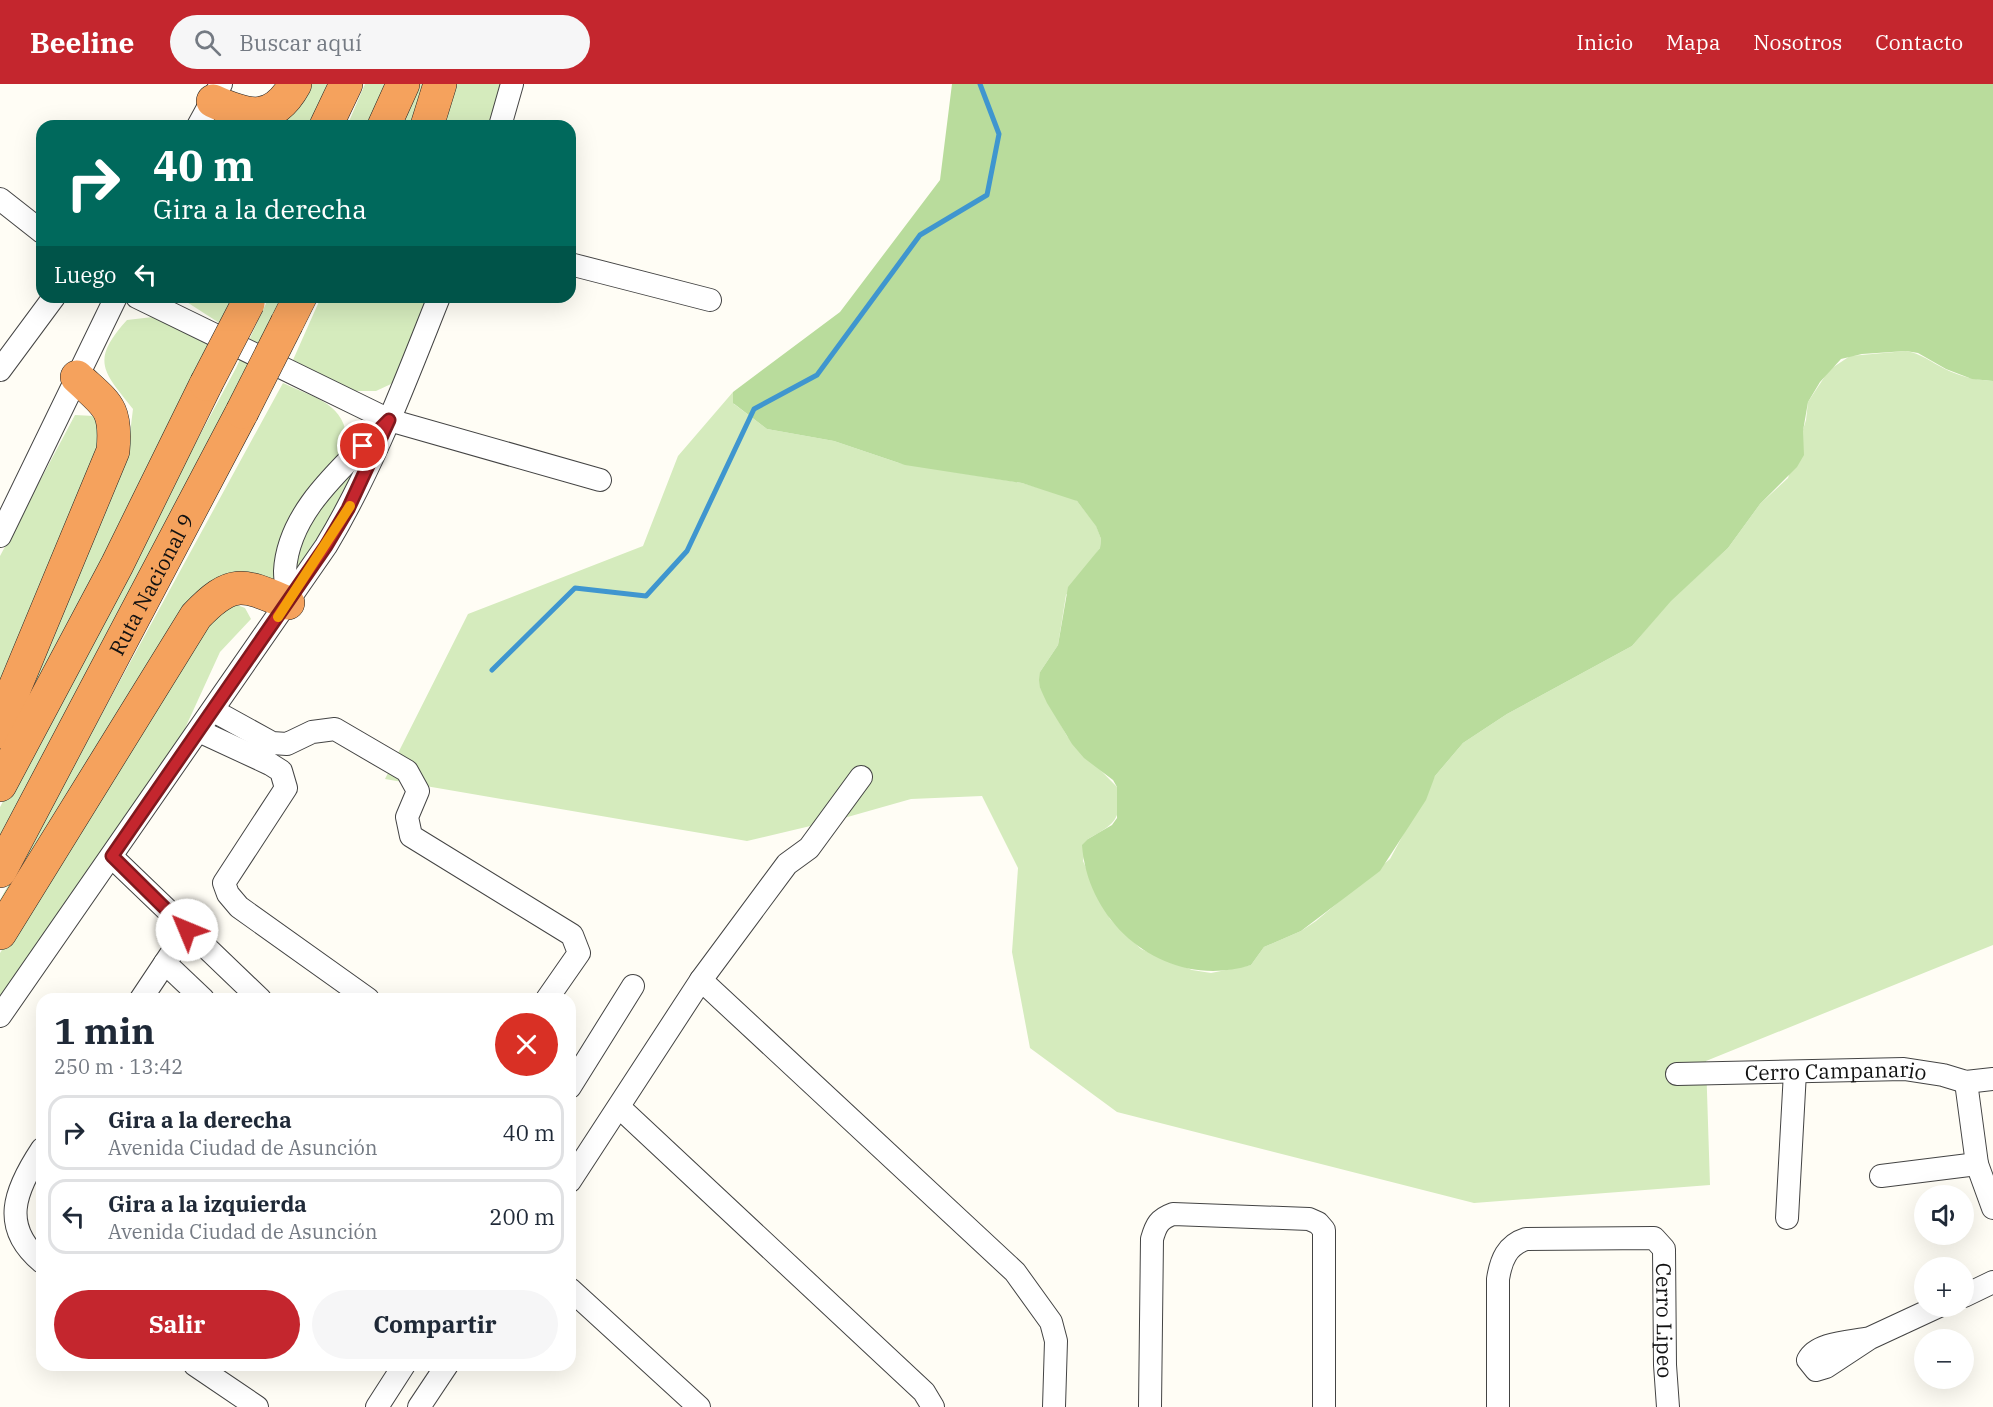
<!DOCTYPE html>
<html lang="es">
<head>
<meta charset="utf-8">
<style>
	:root { --surface:#fff; --page:#f6f6f7; --text:#1f2937; --muted:#747a83; --line:#e0e1e3; --accent:#c4262e }
	body { margin:0; font-family:"IBM Plex Serif",serif; background:var(--page); color:var(--text); height:100vh; display:flex; flex-direction:column; font-size:22px; white-space:nowrap }
	* { box-sizing:border-box; margin:0 }
	p { font-size:20px; color:var(--muted) }
	.icon { flex:none; width:33px; height:33px; fill:none; stroke:currentColor; stroke-width:2; stroke-linecap:round; stroke-linejoin:round }
	.map { position:relative; flex:1; overflow:hidden }
	.details { position:absolute; left:36px; top:909px; width:540px; height:378px; display:flex; flex-direction:column; background:var(--surface); border-radius:18px; box-shadow:0 6px 24px #0002 }
	.details>* { flex:none }
	.banner { position:absolute; left:36px; top:36px; width:540px; height:183px; border-radius:18px; box-shadow:0 6px 24px #0002; background:#00695c; color:#fff; overflow:hidden }
	.fabs { position:absolute; left:1914px; top:1101px; display:grid; gap:12px }
	.fabs a { display:grid; place-items:center; width:60px; height:60px; border-radius:50%; background:var(--surface); box-shadow:0 6px 24px #0002; font-size:30px }
	.pin { position:absolute; display:grid; place-items:center; width:51px; height:51px; color:#fff; margin:-26px; border:3px solid #fff; border-radius:50%; box-shadow:0 2px 6px #0007 }
	.me { position:absolute; width:66px; margin:-33px; rotate:315deg; stroke-linejoin:round; filter:drop-shadow(0 0 4px #0008) }
	.turn { display:flex; align-items:center; gap:21px; height:126px; padding:0 18px; font-size:27px }
	.turn .icon { width:78px; height:78px; stroke-width:2.5 }
	.turn b { display:block; font-size:42px; line-height:51px }
	.then { display:flex; align-items:center; height:57px; padding:0 18px; background:#0003; gap:12px; font-size:22px }
	.round { display:grid; place-items:center; flex:none; width:63px; height:63px; border-radius:32px; background:var(--page) }
	.overview { display:flex; align-items:center; justify-content:space-between; height:102px; padding:0 18px }
	h1 { font-size:36px; font-weight:800; line-height:45px }
	.action { display:flex; gap:12px; margin-top:auto; padding:12px 18px }
	.action a { flex:1; height:69px; border-radius:36px; background:var(--accent); color:#fff; font-size:24px; font-weight:800; line-height:69px; text-align:center }
	.action a+a { background:var(--page); color:var(--text) }
	ul { padding:0; list-style:none }
	li { display:flex; align-items:center; gap:18px; height:75px; margin:0 12px 9px; padding:0 6px; border:3px solid var(--line); border-radius:18px }
	li div { flex:1 }
	li b { display:block; font-size:22px }
	li em { font-style:normal }
	header { display:flex; align-items:center; gap:36px; box-sizing:border-box; height:84px; padding:0 30px; background:var(--accent); color:#fff }
	header strong { font-size:28px }
	nav { display:flex; gap:33px; margin-inline-start:auto; font-size:21px }
	.search { width:420px; height:54px; background:var(--page); display:flex; align-items:center; gap:15px; box-sizing:border-box; padding:0 21px; border-radius:33px; color:var(--muted); font-size:22px }
	.map>svg:first-child { display:block }
	.green { fill:#d5ebbd }
	.forest { fill:#b9dc9c }
	.lines { fill:none; stroke-linecap:round; stroke-linejoin:round }
	.stream { stroke:#3f96cf; stroke-width:5 }
	.minor-casing { stroke:#444; stroke-width:24 }
	.highway-casing { stroke:#222; stroke-width:34 }
	.minor { stroke:#fff; stroke-width:22 }
	.highway { stroke:#f5a25d; stroke-width:33 }
	.highway-bridge-casing { stroke:#222; stroke-width:34; stroke-linecap:butt }
	.highway-bridge { stroke:#f5a25d; stroke-width:33 }
	.route-casing { stroke:#7f191e; stroke-width:15 }
	.route { stroke:#c4262e; stroke-width:10 }
	.slow { stroke:#f59e0b; stroke-width:10 }
	.labels { text-anchor:middle; dominant-baseline:central; stroke-width:6; stroke-linejoin:round; paint-order:stroke }
	.street-label { font-size:21px; fill:#111; stroke:#fff }
</style>
</head>
<body>
<header>
<strong>Beeline</strong>
<div class="search"><svg class="icon" aria-label="search" viewBox="0 0 24 24"><circle cx="10" cy="10" r="6"/><path d="M15 15l6 6"/></svg>Buscar aquí</div>
<nav><a>Inicio</a><a>Mapa</a><a>Nosotros</a><a>Contacto</a></nav>
</header>
<div class="map">
<svg width="1993" height="1323" viewBox="0 0 1993 1323">
	<rect width="100%" height="100%" fill="#fffdf5"/>
	<!-- green -->
	<g class="green">
		<polygon points="307,0 336,0 317,42 279,42 294,27"/>
		<polygon points="365,0 387,0 369,42 347,42"/>
		<polygon points="415,0 433,0 419,42 399,42"/>
		<polygon points="446,0 501,0 490,42 433,42"/>
		<polygon points="179,213 242,213 224,242"/>
		<polygon points="269,213 291,213 0,773 0,723 236,284"/>
		<polygon points="321,213 433,213 402,284 391,300 376,307 354,307 293,276"/>
		<path d="M153,233L213,263L169,352L20,629L129,357L133,325C103,287 90,277 127,236Z"/>
		<path d="M1906,267C1922,270 1931,278 1945,285C1961,293 1976,296 1993,297V861L1706,977L1710,1101L1474,1119L1117,1028L1030,964L1012,868L1018,784L982,712L911,715L844,734L747,757L385,695L468,530L643,462L678,372L733,308L734,320L767,345L834,357L899,379L1022,399L1071,413L1077,417L1096,441L1101,455L1100,464L1066,511L1058,561L1040,588V604L1067,652L1117,703C1123,736 1114,740 1088,755L1083,777L1087,786L1110,835L1141,865L1192,886L1211,889L1251,881L1264,863L1301,847L1316,837L1390,775L1435,692L1463,659L1507,630L1632,562L1670,517L1728,464L1760,420L1788,394L1806,336L1808,318L1829,286L1850,272Z"/>
		<path d="M283,299C316,315 345,318 348,360L281,496L227,495L0,845V816Z"/>
		<polygon points="75,331 94,332 108,343 0,632 0,472"/>
		<polygon points="363,376 368,377 293,491 305,443 322,416"/>
		<polygon points="235,520 245,524 251,535 220,568 165,688 0,916 0,869 103,708 202,539"/>
	</g>
	<!-- forest -->
	<path class="forest" d="M952,0H1993V297L1972,295L1946,285L1918,269L1906,267L1862,270L1841,275L1820,298L1808,318L1803,347L1804,371L1797,383L1760,420L1728,464L1671,517L1632,562L1507,630L1463,659L1435,692L1426,716L1380,787L1301,847L1264,863L1251,881C1169,907 1088,844 1082,761L1088,755L1112,741L1117,734V703L1113,696L1084,674L1072,660L1047,619L1040,604L1039,596L1040,588L1058,561L1068,503L1100,464L1101,455L1096,442L1077,417L1022,399L905,381L834,357L767,345L733,319V308L840,228L940,96Z"/>
	<g class="lines">
		<!-- stream -->
		<polyline class="stream" points="492,586 575,504 646,512 687,467 754,325 817,291 920,151 987,111 999,50 980,0"/>
		<!-- minor casing -->
		<g class="minor-casing">
			<g id="minor">
				<polyline points="198,42 221,0"/>
				<polyline points="500,42 512,0"/>
				<polyline points="0,115 42,148"/>
				<polyline points="570,180 710,216"/>
				<polyline points="137,213 389,336 600,396"/>
				<polyline points="0,286 54,213"/>
				<polyline points="0,452 116,213"/>
				<path d="M288,519C287,508 285,497 285,487C288,429 340,386 377,348"/>
				<polyline points="214,627 272,659 287,660 312,648 335,645 407,687 418,707 407,733 411,752 572,851 579,869 547,915"/>
				<polyline points="199,647 270,680 281,687 286,704 224,799 228,810 239,823 368,915"/>
				<polyline points="112,773 260,915"/>
				<polyline points="165,879 203,915"/>
				<polyline points="701,896 1015,1188 1051,1238 1056,1257 1054,1323"/>
				<polyline points="141,915 187,846"/>
				<path d="M0,932L326,462C373,384 405,298 439,213"/>
				<path id="s1" d="M1677,990L1904,985L1943,991L1966,998L1993,995"/>
				<polyline points="1966,998 1977,1080 1993,1124"/>
				<polyline points="570,1003 633,902"/>
				<polyline points="619,1023 924,1308 933,1323"/>
				<path d="M42,1065C14,1107 0,1143 42,1178"/>
				<polyline points="1881,1092 1977,1080"/>
				<polyline points="570,1097 701,896 787,780 809,764 861,693"/>
				<polyline points="1787,1134 1795,988"/>
				<polyline points="570,1205 699,1323"/>
				<polyline points="1964,1212 1993,1198"/>
				<path d="M1870,1254C1851,1258 1817,1258 1808,1276L1816,1286L1826,1283L1870,1254L1939,1222"/>
				<polyline points="195,1281 257,1323"/>
				<polyline points="377,1323 404,1281"/>
				<polyline points="419,1323 447,1281"/>
				<path d="M1150,1323L1152,1155C1156,1141 1159,1135 1173,1130L1309,1135L1318,1139L1324,1146V1323"/>
				<path id="s2" d="M1498,1323V1195C1501,1176 1507,1161 1526,1155L1654,1154L1664,1165L1665,1281L1668,1323"/>
			</g>
		</g>
		<!-- highway casing -->
		<g class="highway-casing">
			<g id="highway">
				<path d="M213,17C248,33 273,40 295,0"/>
				<polyline points="326,42 346,0"/>
				<polyline points="384,42 403,0"/>
				<polyline points="427,42 440,0"/>
				<polyline points="287,239 300,213"/>
				<path d="M0,648L15,603L113,367C117,323 107,321 77,293"/>
				<polyline points="0,701 117,481 206,300"/>
				<path id="s3" d="M0,787L242,328"/>
				<path d="M0,849L196,532C232,494 243,500 288,519"/>
			</g>
		</g>
		<!-- minor -->
		<use href="#minor" class="minor"/>
		<!-- highway -->
		<use href="#highway" class="highway"/>
		<!-- highway-bridge casing -->
		<g class="highway-bridge-casing">
			<g id="highway-bridge">
				<polyline points="206,300 248,219"/>
				<polyline points="242,328 287,239"/>
			</g>
		</g>
		<!-- highway-bridge -->
		<use href="#highway-bridge" class="highway-bridge"/>
	</g>
	<g class="lines">
		<!-- route casing -->
		<g class="route-casing">
			<polyline id="route" points="187,846 112,772 326,462 348,425 389,336 363,362"/>
		</g>
		<!-- route -->
		<use href="#route" class="route"/>
		<!-- slow -->
		<polyline class="slow" points="278,533 350,422"/>
	</g>
	<g class="labels">
		<!-- street labels -->
		<g class="street-label">
			<text stroke="none"><textPath href="#s3" startOffset="324">Ruta Nacional 9</textPath></text>
			<text stroke="none"><textPath href="#s1" startOffset="159">Cerro Campanario</textPath></text>
			<text stroke="none"><textPath href="#s2" startOffset="394">Cerro Lipeo</textPath></text>
		</g>
	</g>
</svg>
<div class="fabs">
<a><svg class="icon" aria-label="sound" viewBox="0 0 24 24"><path d="M4 9h4l5-4v14l-5-4H4zM17 9q2 3 0 6"/></svg></a>
<a>+</a>
<a>−</a>
</div>
<div class="pin" style="left:363px;top:362px;background:#d93025"><svg class="icon" aria-label="arrive" viewBox="0 0 24 24"><path d="M6 21V4h12l-3 4 3 4H6"/></svg></div>
<svg class="me" style="left:187px;top:846px" viewBox="-20 -20 40 40"><circle r="19" fill="#fff"/><path d="M0-13L10 11 0 6-10 11z" fill="#c4262e"/></svg>
<div class="banner">
<div class="turn"><svg class="icon" aria-label="right" viewBox="0 0 24 24"><path d="M7 20v-9h11M14 6l5 5-5 5"/></svg><div><b>40 m</b>Gira a la derecha</div></div>
<div class="then">Luego<svg class="icon" aria-label="left" viewBox="0 0 24 24"><path d="M17 20v-9H6M10 6l-5 5 5 5"/></svg></div>
</div>
<section class="details">
<div class="overview"><div><h1>1 min</h1><p>250 m · 13:42</p></div><a class="round" style="background:#d93025;color:#fff"><svg class="icon" aria-label="close" viewBox="0 0 24 24"><path d="M6 6l12 12M18 6L6 18"/></svg></a></div>
<ul>
<li><svg class="icon" aria-label="right" viewBox="0 0 24 24"><path d="M7 20v-9h11M14 6l5 5-5 5"/></svg><div><b>Gira a la derecha</b><p>Avenida Ciudad de Asunción</p></div><em>40 m</em></li>
<li><svg class="icon" aria-label="left" viewBox="0 0 24 24"><path d="M17 20v-9H6M10 6l-5 5 5 5"/></svg><div><b>Gira a la izquierda</b><p>Avenida Ciudad de Asunción</p></div><em>200 m</em></li>
</ul>
<div class="action"><a>Salir</a><a>Compartir</a></div>
</section>
</div>
</body>
</html>
